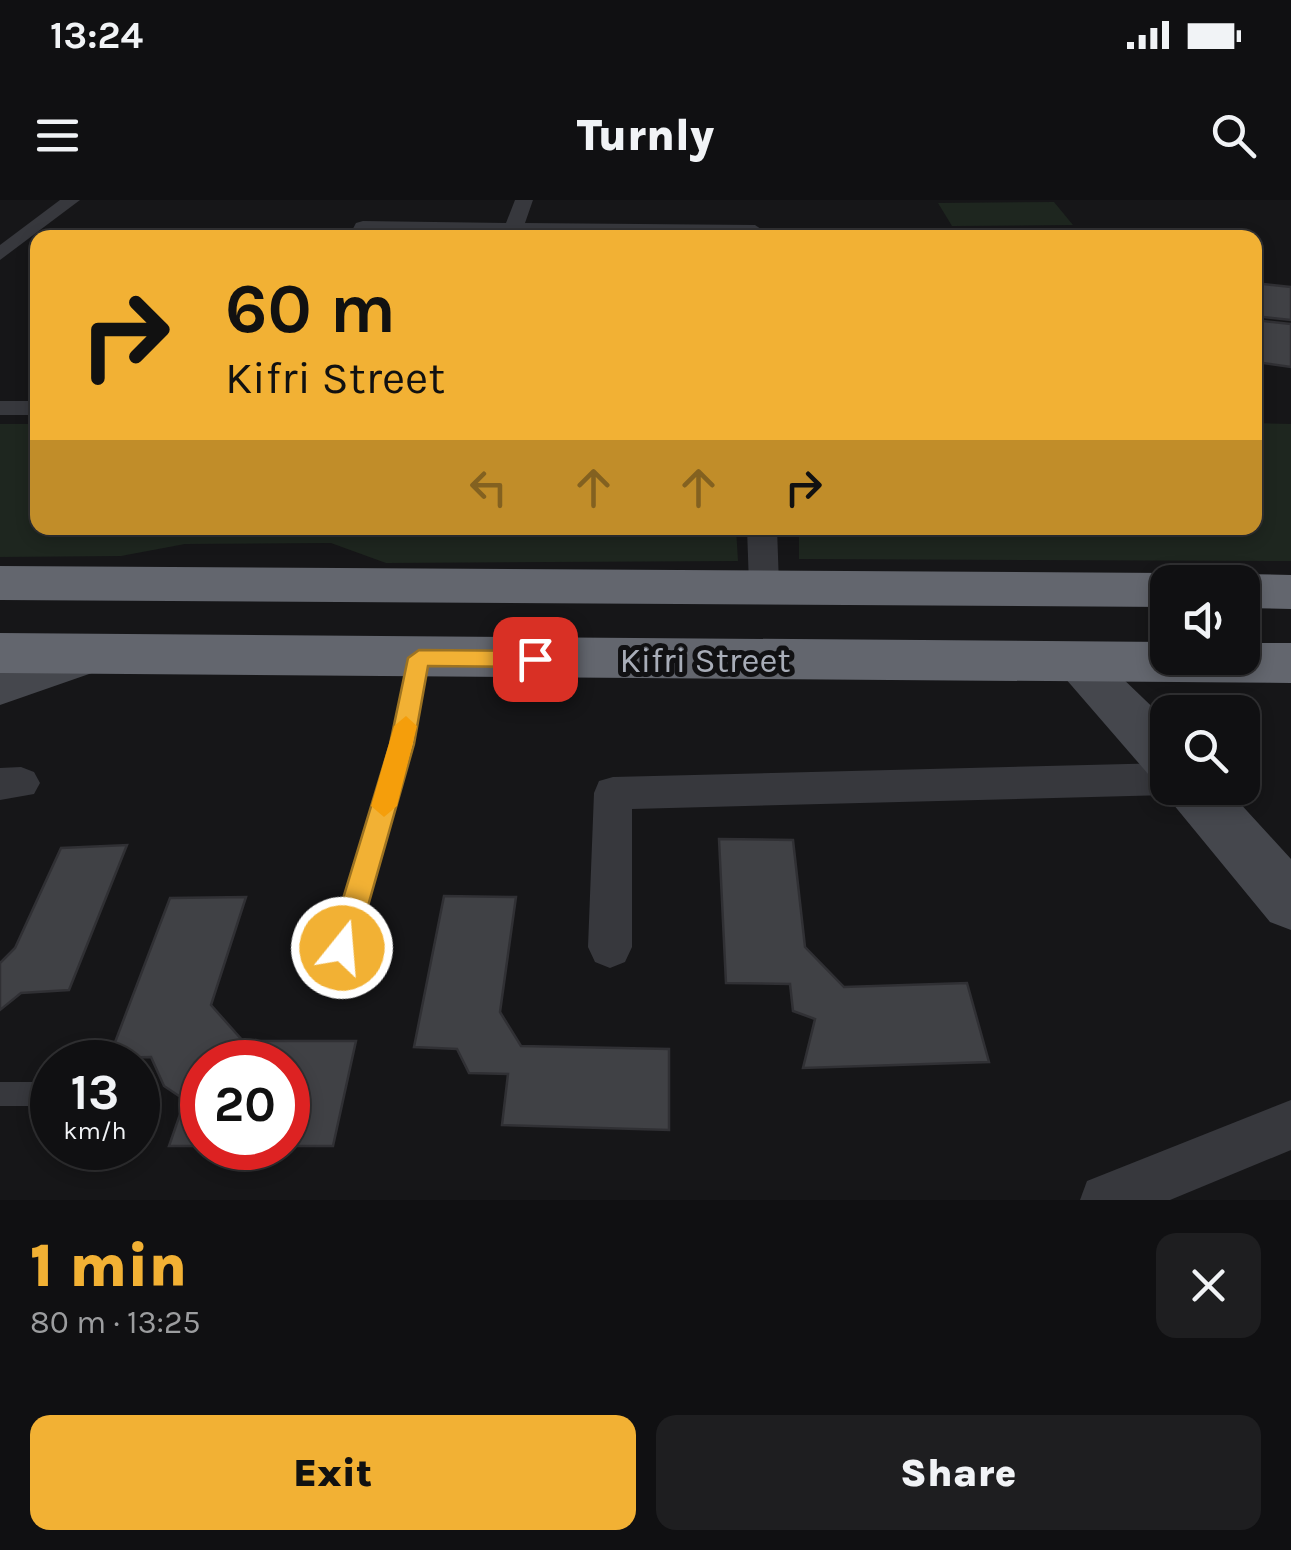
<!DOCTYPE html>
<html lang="en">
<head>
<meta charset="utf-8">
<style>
	:root { --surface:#101012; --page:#1e1e20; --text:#f1f3f6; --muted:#9c9d9f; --line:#303032; --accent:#f2b134 }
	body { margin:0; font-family:Karla,sans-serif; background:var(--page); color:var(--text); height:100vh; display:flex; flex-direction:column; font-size:38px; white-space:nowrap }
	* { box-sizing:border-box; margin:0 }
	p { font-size:32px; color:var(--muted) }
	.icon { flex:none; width:55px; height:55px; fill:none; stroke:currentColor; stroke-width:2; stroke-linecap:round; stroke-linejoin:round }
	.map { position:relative; height:1000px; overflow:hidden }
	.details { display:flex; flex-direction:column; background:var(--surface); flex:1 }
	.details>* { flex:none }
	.banner { position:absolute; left:30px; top:30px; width:1232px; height:305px; border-radius:20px; box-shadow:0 5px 15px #0003,0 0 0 2px var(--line); background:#f2b134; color:#111; overflow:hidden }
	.tools { position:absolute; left:1150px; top:365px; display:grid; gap:20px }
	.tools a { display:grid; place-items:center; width:110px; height:110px; border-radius:20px; background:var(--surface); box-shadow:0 5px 15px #0003,0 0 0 2px var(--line); font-size:50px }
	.speed { position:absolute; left:30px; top:840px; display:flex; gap:20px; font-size:50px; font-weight:700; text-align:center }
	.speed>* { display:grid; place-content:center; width:130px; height:130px; border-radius:50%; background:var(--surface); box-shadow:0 5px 15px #0003,0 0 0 2px var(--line); line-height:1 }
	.speed small { font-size:25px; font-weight:400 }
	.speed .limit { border:15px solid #d22; background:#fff; color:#111 }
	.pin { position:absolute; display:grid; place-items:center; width:85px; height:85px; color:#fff; margin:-42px; border-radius:20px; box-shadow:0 5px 15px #0006 }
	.me { position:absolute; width:110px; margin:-55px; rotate:17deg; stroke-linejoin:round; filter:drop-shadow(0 0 8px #0008) }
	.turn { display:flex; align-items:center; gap:35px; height:210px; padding:0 30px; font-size:45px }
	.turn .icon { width:130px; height:130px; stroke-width:2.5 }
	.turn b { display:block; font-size:70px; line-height:85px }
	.lanes { display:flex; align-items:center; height:95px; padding:0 30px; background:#0003; justify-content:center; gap:50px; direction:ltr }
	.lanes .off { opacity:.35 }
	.round { display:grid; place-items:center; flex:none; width:105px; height:105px; border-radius:20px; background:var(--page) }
	.head { display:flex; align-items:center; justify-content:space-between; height:170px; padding:0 30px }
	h1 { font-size:60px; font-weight:800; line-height:75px; color:var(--accent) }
	.cta { display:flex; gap:20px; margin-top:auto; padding:20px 30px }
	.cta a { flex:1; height:115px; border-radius:20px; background:var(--accent); color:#111; font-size:40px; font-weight:800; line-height:115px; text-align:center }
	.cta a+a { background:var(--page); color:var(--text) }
	.status { display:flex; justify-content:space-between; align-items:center; height:70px; padding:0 50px; background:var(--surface); direction:ltr }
	.status svg { height:28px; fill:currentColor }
	header { display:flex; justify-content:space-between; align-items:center; height:130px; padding:0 30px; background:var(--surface); font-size:45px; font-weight:800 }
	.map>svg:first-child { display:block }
	.green { fill:#1e261f }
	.building { fill:#404145; stroke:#303034; stroke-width:2.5 }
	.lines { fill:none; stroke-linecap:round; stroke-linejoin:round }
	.lane { fill:#37383d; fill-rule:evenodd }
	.street { fill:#37383d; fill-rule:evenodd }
	.secondary { fill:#45474d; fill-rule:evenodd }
	.highway { fill:#63666e; fill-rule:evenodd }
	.route { fill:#f2b134; stroke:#9d7322; stroke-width:2.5 }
	.slow { fill:#f59e0b }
	.labels { text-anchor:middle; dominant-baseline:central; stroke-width:10; stroke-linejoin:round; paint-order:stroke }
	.street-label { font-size:35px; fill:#a8adb8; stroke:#111113 }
</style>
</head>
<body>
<div class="status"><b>13:24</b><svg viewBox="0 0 49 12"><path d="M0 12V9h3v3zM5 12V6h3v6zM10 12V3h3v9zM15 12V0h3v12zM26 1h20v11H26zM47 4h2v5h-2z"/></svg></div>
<header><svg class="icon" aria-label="menu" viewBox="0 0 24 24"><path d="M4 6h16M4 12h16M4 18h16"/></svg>Turnly<svg class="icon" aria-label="search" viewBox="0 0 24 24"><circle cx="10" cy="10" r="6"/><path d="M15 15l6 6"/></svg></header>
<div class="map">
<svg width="1291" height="1000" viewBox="0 0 1291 1000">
	<rect width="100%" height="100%" fill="#161618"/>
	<!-- green -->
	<g class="green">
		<polygon points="1054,2 1073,25 952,26 938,3"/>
		<polygon points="1255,223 1291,224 1291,361 799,359 799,328 1255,328"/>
		<polygon points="0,224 37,224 38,328 736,328 738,361 386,363 331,343 185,344 121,356 0,357"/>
	</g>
	<!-- building -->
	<g class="building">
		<polygon points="1255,83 1291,87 1291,120 1255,116"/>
		<polygon points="1255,120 1291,124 1291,167 1255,162"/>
		<polygon points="719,639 793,640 805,747 844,787 967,783 989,862 803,868 815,819 793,811 790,784 726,783"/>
		<polygon points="127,645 69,790 21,793 0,810 0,763 15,748 61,648"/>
		<polygon points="444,696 516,697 500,812 521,846 669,849 669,930 502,925 508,874 469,873 457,849 414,847"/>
		<polygon points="246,697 211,805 243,841 356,841 333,946 288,946 288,862 202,862 202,946 169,946 185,900 164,886 151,857 109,858 170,698"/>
	</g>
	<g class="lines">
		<!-- lane -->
		<g class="lane">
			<polygon points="419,452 427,458 411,544 353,748 350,756 342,759 334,756 331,748 393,544 411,458"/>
			<polygon points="0,882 41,882 50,885 52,896 50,903 41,906 0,906"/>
		</g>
		<!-- street -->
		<g class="street">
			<polygon points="60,0 80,0 0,60 0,45"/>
			<polygon points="515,0 533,0 525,23 755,25 764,31 755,37 501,38 502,34 369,33 367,38 348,38 356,23 363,21 506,23"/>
			<rect x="0" y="201" width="38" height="14"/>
			<polygon points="747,328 777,328 779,385 775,393 753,393 749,385"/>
			<polygon points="1168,563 1168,588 1183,588 1168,595 632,609 632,747 625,762 610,768 595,762 588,747 594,593 599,581 613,577"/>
			<polygon points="21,567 34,572 40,583 34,594 0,600 0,568"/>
			<polygon points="1291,900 1291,950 1170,1000 1080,1000 1087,981"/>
		</g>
		<!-- secondary -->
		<g class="secondary">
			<polygon points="95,435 112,440 119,453 112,466 0,505 0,467"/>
			<polygon points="1076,445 1093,450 1168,522 1168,581 1149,575 1052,463 1059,450"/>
			<polygon points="1168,582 1168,588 1226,588 1291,659 1291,730 1270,722 1173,604 1165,588"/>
		</g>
		<!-- highway -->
		<g class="highway">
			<polygon points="0,366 1168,373 1188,382 1168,382 1168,407 0,400"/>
			<polygon points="1242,374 1291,375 1291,409 1242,408 1242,382 1222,382"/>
			<polygon points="0,433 1168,442 1168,458 1242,458 1242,443 1291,443 1291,483 0,473"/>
		</g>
	</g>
	<!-- route -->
	<polygon class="route" points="419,450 535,451 546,459 535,467 428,466 414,544 356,748 352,758 342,762 332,758 328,748 390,544 408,458"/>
	<!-- slow -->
	<polygon class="slow" points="406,516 417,526 397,606 384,617 371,606 394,526"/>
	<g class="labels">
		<!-- street labels -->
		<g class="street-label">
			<text x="705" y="460">Kifri Street</text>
		</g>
	</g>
</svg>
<div class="tools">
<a><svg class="icon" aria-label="sound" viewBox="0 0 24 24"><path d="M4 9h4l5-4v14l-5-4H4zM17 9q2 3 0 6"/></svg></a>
<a><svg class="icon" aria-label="search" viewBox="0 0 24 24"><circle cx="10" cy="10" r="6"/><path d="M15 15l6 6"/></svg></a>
</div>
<div class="speed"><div>13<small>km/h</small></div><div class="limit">20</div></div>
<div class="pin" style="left:535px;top:459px;background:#d93025"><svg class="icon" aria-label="arrive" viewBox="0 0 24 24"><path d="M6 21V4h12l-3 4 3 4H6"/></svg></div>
<svg class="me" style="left:342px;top:748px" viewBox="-20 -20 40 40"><circle r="17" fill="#f2b134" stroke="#fff" stroke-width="3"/><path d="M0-11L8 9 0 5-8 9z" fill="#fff"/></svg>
<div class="banner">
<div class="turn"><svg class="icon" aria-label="right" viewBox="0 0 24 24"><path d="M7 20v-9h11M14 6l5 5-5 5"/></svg><div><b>60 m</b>Kifri Street</div></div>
<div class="lanes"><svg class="icon off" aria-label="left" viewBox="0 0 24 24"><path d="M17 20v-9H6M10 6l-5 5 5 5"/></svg><svg class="icon off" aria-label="ahead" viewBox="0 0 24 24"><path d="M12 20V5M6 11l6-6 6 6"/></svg><svg class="icon off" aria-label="ahead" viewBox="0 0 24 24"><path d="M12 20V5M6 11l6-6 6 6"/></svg><svg class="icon" aria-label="right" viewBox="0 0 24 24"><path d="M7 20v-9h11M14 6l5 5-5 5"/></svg></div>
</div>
</div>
<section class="details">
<div class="head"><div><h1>1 min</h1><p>80 m · 13:25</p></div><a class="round"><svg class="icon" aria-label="close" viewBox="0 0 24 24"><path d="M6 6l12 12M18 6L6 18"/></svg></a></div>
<div class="cta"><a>Exit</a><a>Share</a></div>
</section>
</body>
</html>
